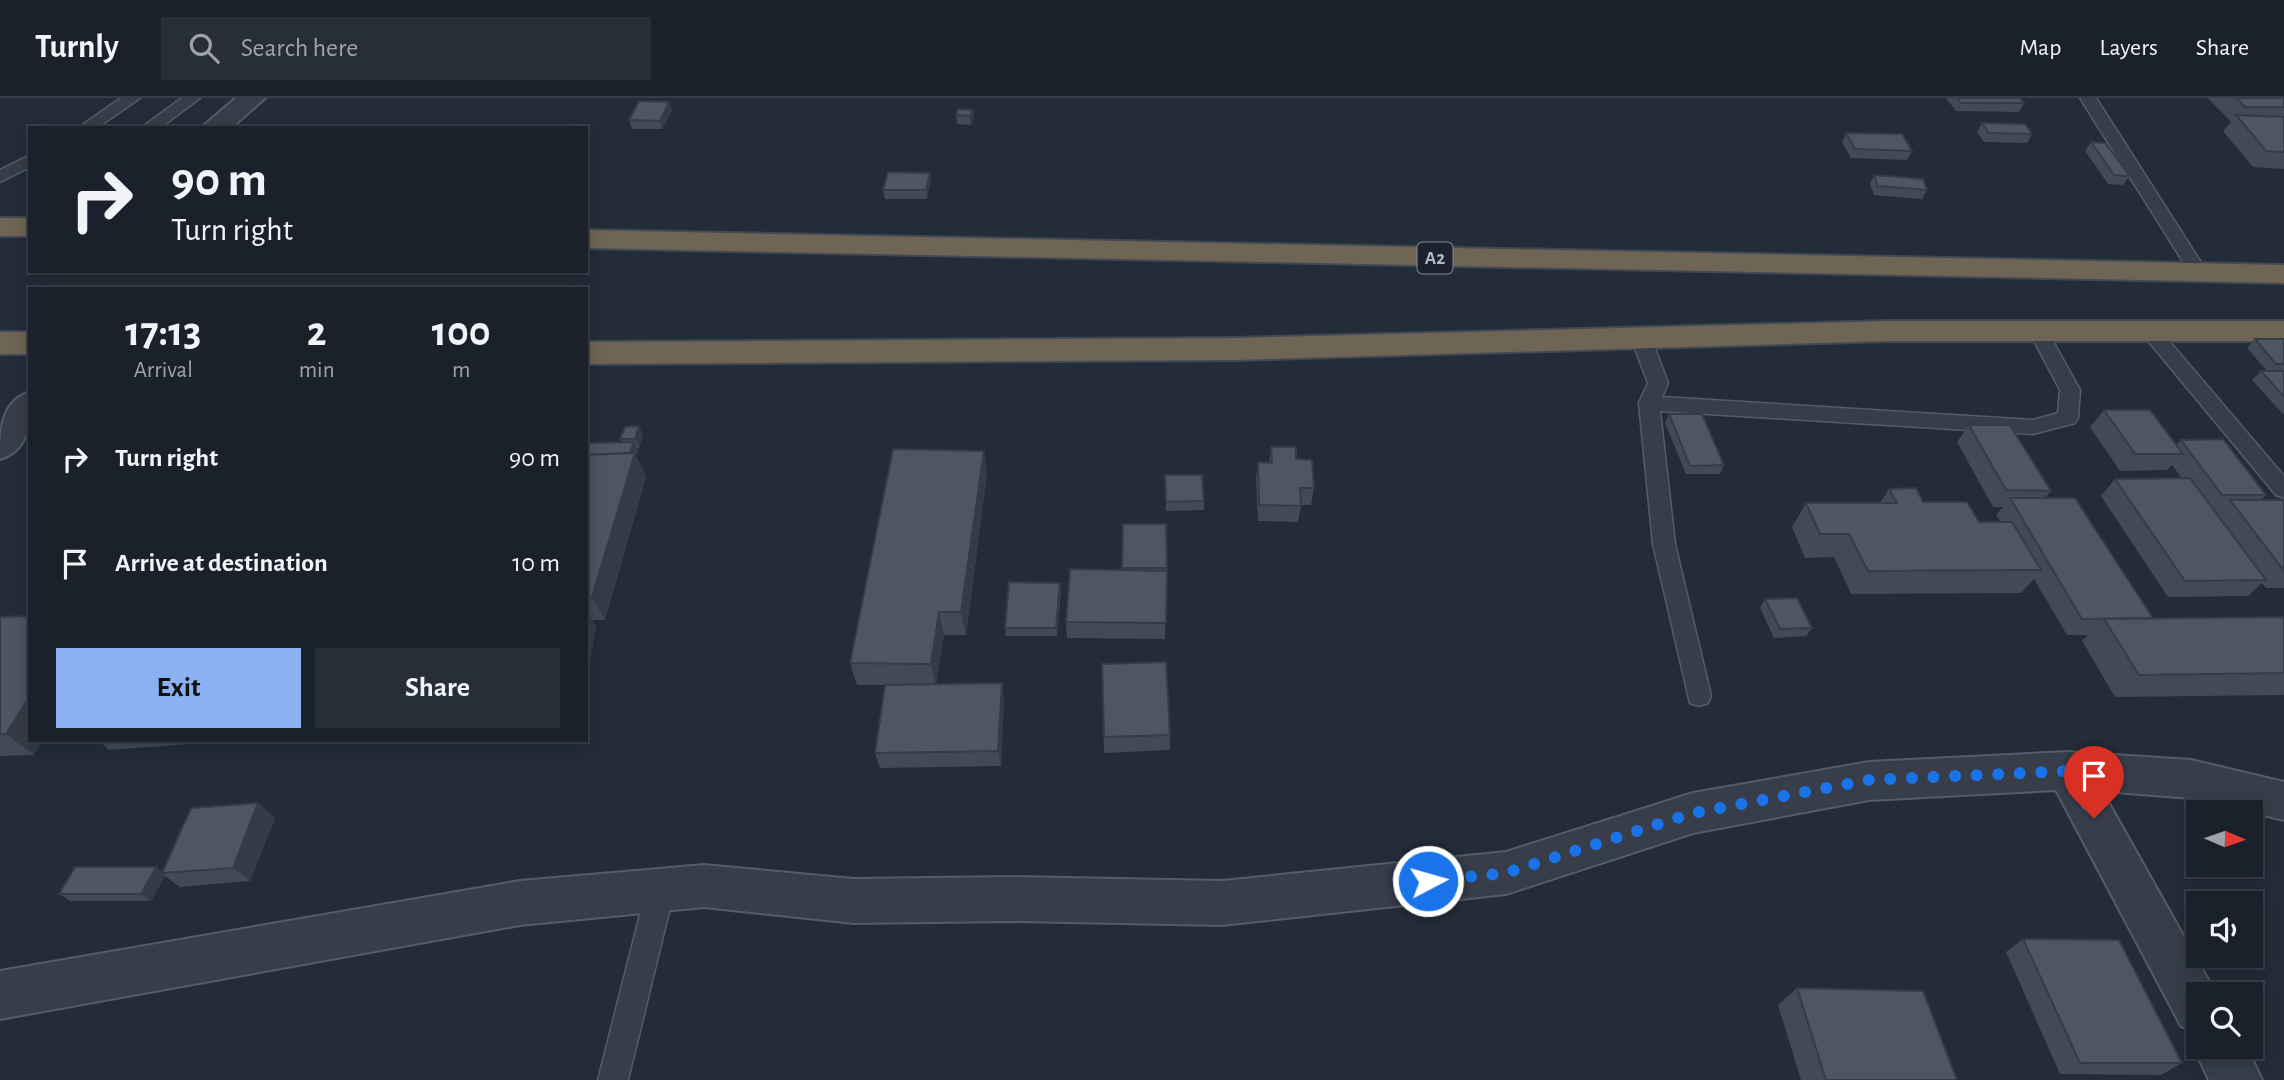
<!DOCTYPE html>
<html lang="en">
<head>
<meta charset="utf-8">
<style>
	:root { --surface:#1a212b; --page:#272e37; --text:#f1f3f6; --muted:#9fa3a9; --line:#383e47; --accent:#8bb1f2 }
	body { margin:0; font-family:"Alegreya Sans",sans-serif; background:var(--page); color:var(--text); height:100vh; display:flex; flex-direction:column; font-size:26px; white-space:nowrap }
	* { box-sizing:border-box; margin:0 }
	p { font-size:23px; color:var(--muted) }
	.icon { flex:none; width:38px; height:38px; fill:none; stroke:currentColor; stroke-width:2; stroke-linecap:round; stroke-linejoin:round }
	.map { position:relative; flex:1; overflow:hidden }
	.drawer { position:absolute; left:28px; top:189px; width:560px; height:455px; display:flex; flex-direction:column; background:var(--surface); border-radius:0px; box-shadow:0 4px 18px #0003,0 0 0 2px var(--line) }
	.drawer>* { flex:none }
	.hud { position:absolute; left:28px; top:28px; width:560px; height:147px; border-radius:0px; box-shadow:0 4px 18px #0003,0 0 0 2px var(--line); background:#1a212b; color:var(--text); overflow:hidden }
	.needle { width:46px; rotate:92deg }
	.tools { position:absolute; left:2186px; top:702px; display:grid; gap:14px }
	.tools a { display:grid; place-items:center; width:77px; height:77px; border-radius:0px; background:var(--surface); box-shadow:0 4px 18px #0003,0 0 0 2px var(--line); font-size:35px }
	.pin { position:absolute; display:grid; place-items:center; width:60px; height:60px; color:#fff; margin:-72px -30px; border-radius:50% 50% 50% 0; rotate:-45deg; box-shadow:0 0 7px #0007 }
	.pin .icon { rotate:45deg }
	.me { position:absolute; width:77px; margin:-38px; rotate:84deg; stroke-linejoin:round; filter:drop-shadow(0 0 5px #0008) }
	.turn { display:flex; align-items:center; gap:24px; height:147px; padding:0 28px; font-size:32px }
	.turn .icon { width:91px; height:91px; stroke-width:2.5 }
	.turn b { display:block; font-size:49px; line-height:60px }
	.eta { display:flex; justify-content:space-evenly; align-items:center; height:119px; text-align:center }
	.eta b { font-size:42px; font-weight:700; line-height:49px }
	.primary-button { display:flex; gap:14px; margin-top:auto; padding:14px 28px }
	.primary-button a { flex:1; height:80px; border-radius:0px; background:var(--accent); color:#111; font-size:28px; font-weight:700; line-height:80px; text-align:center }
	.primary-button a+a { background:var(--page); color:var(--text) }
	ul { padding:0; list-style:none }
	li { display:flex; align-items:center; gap:21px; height:105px; padding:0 28px }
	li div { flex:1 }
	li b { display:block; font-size:26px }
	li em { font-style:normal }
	header { display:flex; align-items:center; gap:42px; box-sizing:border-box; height:98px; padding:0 35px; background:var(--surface); border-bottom:2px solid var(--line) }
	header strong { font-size:33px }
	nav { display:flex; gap:38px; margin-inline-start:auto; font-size:24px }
	.search { width:490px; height:63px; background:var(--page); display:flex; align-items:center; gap:18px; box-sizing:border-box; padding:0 24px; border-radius:0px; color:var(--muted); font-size:26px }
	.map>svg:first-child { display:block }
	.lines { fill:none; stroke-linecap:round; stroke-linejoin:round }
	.lane-casing { stroke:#555c68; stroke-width:3 }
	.street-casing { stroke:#555c68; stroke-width:4 }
	.highway-casing { stroke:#424955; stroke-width:4 }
	.lane { fill:#373e4a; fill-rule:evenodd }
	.street { fill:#373e4a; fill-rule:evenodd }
	.highway { fill:#6f6554; fill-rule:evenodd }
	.wall { fill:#414a57 }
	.shaded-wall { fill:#353c47 }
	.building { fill:#4c5665; stroke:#353c47; stroke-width:2 }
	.route { stroke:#1a73e8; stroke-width:12; stroke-dasharray:0 21.6 }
	.labels { text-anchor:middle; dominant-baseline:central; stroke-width:5; stroke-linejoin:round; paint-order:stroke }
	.shield { fill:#1c232e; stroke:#858c98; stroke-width:2 }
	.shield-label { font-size:19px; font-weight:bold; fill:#b2b9c6 }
</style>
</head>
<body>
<header>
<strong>Turnly</strong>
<div class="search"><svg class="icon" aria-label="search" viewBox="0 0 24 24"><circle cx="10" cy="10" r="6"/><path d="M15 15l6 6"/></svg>Search here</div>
<nav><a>Map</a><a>Layers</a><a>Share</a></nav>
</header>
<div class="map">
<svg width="2284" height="982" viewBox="0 0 2284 982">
	<rect width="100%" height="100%" fill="#232c39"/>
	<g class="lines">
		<!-- lane casing -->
		<g class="lane-casing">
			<g id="lane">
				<polygon points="121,0 140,0 97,30 78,30"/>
				<polygon points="182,0 200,0 160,30 141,30"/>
				<polygon points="2080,0 2096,0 2209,177 2206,181 2194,181"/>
				<polygon points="30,57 30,69 0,84 0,72"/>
				<polygon points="2038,227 2045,229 2080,292 2078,320 2075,325 2033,336 1660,313 1675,446 1711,598 1708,605 1699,608 1690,605 1653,446 1639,305 1648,285 1631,240 1634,236 1648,236 1651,240 1668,285 1662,299 2033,322 2058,315 2060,292 2029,233 2031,229"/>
				<polygon points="2151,228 2158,230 2284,378 2284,400 2276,397 2144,238 2142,234 2144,230"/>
				<polygon points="660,780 670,784 674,793 628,982 598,982 646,793 650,784"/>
			</g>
		</g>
		<!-- street casing -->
		<g class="street-casing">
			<g id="street">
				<polygon points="236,0 265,0 231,30 201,30"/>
				<path d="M30,294C30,321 31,352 0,361C0,335 0,303 30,294Z"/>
				<polygon points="2068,654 2191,662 2284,684 2284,722 2191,700 2102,693 2216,896 2198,896 2198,935 2181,928 2056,692 1869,702 1693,735 1506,796 1222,827 1010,823 854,825 704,809 520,827 0,921 0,873 520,783 704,767 854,781 1010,779 1222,783 1506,754 1693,695 1869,664"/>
				<polygon points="2198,936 2198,948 2246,948 2262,982 2209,982 2193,948"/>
			</g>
		</g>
		<!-- highway casing -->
		<g class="highway-casing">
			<g id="highway">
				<rect x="0" y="120" width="30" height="18"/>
				<polygon points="586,132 2284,167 2284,185 586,150"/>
				<polygon points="1890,223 2284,223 2284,243 1890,243 1236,262 586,266 586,244 1236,240"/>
				<rect x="0" y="234" width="30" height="22"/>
			</g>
		</g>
		<!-- lane -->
		<use href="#lane" class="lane"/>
		<!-- street -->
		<use href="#street" class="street"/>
		<!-- highway -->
		<use href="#highway" class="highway"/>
	</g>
	<!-- wall -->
	<g class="wall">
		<polygon points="1946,0 2020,0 2024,5 2019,14 1956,13"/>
		<polygon points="2208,0 2284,0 2284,71 2253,69 2223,33 2231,24"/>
		<polygon points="669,4 672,12 662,31 632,31 629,22"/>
		<polygon points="973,12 974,20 971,27 957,26 956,17"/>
		<polygon points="1982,25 2032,36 2027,45 1984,44 1977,34"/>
		<polygon points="1846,35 1912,53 1907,62 1851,60 1842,44"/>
		<polygon points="2091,44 2130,78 2123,87 2108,86 2085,53"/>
		<polygon points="1874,77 1927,92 1922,101 1874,97 1870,86"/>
		<polygon points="931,83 927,101 885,101 883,92"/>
		<polygon points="2255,241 2284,241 2284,317 2252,282 2261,273 2267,273 2247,250"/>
		<polygon points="2104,312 2176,347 2181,342 2266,397 2261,402 2284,402 2284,490 2266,490 2262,485 2248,498 2168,499 2101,398 2115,381 2182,380 2172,367 2167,372 2120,373 2090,329"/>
		<polygon points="1669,316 1724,367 1720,376 1686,376 1665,325"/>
		<polygon points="1969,327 2051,393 2045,400 2153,520 2284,519 2284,597 2115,599 2082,543 2088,537 2067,537 2034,481 2021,495 1851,496 1834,459 1805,460 1792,429 1806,405 1880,405 1889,391 1979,424 2001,424 1996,417 2003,409 1993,409 1957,344"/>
		<polygon points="643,337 639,350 637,350 638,353 636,358 646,379 605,522 592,522 596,528 586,586 586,345 622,344 620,341"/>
		<polygon points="1271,349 1296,361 1314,390 1311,407 1301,407 1298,424 1258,423 1256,381 1258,364 1269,365"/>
		<polygon points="987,376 966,537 944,537 936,586 1004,601 1001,668 880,670 875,655 885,587 857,587 850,565"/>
		<polygon points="1165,377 1204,403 1204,412 1166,413"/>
		<polygon points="1123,426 1167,470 1165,541 1067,540 1066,524 1122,472"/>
		<polygon points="1060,485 1061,493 1057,538 1006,538 1005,530"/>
		<polygon points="1765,501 1812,530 1806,538 1774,540 1760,510"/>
		<polygon points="0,519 34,657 0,658"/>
		<polygon points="1102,566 1170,637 1170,652 1104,655"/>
		<polygon points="98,642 204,642 202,645 109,652"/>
		<polygon points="258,705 275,720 250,783 180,789 165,778 151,803 70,803 59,796 156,769 162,774"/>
		<polygon points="2023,841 2182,965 2161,977 2060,976 2006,854"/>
		<polygon points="1797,890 1957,982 1801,982 1778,907"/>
	</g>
	<!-- shaded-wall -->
	<g class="shaded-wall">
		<polygon points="669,4 672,12 662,31 660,23"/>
		<polygon points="973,12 974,20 971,27 970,18"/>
		<polygon points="930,75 931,83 927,101 926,92"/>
		<polygon points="639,328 643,337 639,350 635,341"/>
		<polygon points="634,344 638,353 636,358 646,379 605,522 592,499 627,366"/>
		<polygon points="984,353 987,376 966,537 961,514"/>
		<polygon points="1060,485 1061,493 1057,538 1056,530"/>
		<polygon points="586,512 596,528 586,586"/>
		<polygon points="939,514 944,537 936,588 931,566"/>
		<polygon points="1002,585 1004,601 1001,668 998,653"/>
		<polygon points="30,598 30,642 43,642 34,657 6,636"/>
		<polygon points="258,705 275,720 250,783 233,770"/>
		<polygon points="156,769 165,778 151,803 141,796"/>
	</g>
	<!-- building -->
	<g class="building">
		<polygon points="1957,0 2020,0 2024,5 1961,5"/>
		<polygon points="2236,0 2284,0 2284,9 2245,9"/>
		<polygon points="639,3 669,4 660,23 629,22"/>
		<polygon points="958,11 973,12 970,18 956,17"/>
		<polygon points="2236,17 2284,19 2284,54 2266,53"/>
		<polygon points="1982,25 2025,26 2032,36 1989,35"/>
		<polygon points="1846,35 1902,36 1912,53 1855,51"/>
		<polygon points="2091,44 2105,45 2130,78 2114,77"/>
		<polygon points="888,74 930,75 926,92 883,92"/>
		<polygon points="1874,77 1923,81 1927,92 1878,88"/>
		<polygon points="2255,241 2284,241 2284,266 2276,266"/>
		<polygon points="2261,273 2284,273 2284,299"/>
		<polygon points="2104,312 2150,312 2183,356 2135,356"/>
		<polygon points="1669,316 1702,316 1724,367 1690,368"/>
		<polygon points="1969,327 2010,327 2051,393 2006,392"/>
		<polygon points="639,328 635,341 620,341 625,329"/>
		<polygon points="2223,341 2266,397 2222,397 2181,342"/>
		<polygon points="634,344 630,355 586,357 586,345"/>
		<polygon points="1271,349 1296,349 1296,361 1312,362 1314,390 1300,390 1301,408 1259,407 1258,364 1272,365"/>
		<polygon points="893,351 984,353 961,514 939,514 931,566 850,565"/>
		<polygon points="635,355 592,499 586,500 586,357"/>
		<polygon points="1165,377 1202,377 1204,403 1166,404"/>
		<polygon points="2190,380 2266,482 2185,483 2115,381"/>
		<polygon points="1916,390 1923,404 1967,404 1979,424 2012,424 2041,472 1868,473 1849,436 1820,436 1806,405 1897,405 1889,391"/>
		<polygon points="2010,400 2075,400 2153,520 2082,521"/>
		<polygon points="2230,402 2284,402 2284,473"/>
		<polygon points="1123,426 1166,426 1167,470 1122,470"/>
		<polygon points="1070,471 1167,473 1166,525 1066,524"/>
		<polygon points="1009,484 1060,485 1056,530 1005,530"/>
		<polygon points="1797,500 1812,530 1780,531 1765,501"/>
		<polygon points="30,518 30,598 6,636 0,636 0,519"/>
		<polygon points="2284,519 2284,575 2139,577 2104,521"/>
		<polygon points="1166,564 1170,637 1104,639 1102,566"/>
		<polygon points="1002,585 998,653 875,655 885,587"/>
		<polygon points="258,705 233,770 162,775 191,710"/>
		<polygon points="75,769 156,769 141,796 59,796"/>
		<polygon points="2023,841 2119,842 2182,965 2080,965"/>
		<polygon points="1797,890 1923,893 1957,982 1826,982"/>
	</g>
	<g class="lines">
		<!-- route -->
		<polyline class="route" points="1428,783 1506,775 1693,715 1869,682 2068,673 2094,720"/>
	</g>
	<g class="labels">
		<!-- shield labels -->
		<rect class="shield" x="1417.5" y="144.5" width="35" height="31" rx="5"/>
		<g class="shield-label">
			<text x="1435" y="160">A2</text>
		</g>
	</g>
</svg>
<div class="tools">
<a><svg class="needle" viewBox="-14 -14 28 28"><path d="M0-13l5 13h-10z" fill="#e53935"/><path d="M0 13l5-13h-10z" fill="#9fa3a9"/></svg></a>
<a><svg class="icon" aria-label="sound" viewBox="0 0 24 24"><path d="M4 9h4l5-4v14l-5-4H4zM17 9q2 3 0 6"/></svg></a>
<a><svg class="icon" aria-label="search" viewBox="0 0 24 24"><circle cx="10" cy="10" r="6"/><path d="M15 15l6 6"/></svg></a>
</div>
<div class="pin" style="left:2094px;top:720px;background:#d93025"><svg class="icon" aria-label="arrive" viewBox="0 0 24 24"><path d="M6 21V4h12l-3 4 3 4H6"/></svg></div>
<svg class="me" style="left:1428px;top:783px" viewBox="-20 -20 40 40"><circle r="17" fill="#1a73e8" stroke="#fff" stroke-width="3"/><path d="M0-11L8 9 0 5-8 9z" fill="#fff"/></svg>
<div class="hud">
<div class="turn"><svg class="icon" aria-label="right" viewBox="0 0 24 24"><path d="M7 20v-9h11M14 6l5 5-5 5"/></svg><div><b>90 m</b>Turn right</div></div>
</div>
<section class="drawer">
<div class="eta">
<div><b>17:13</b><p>Arrival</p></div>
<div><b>2</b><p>min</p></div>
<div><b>100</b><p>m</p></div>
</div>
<ul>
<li><svg class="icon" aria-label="right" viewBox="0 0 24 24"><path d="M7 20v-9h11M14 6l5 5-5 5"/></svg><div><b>Turn right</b></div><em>90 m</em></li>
<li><svg class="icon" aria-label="arrive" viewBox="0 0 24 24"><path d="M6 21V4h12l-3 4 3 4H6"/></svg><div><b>Arrive at destination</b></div><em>10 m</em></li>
</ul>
<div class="primary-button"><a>Exit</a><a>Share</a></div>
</section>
</div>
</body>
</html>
